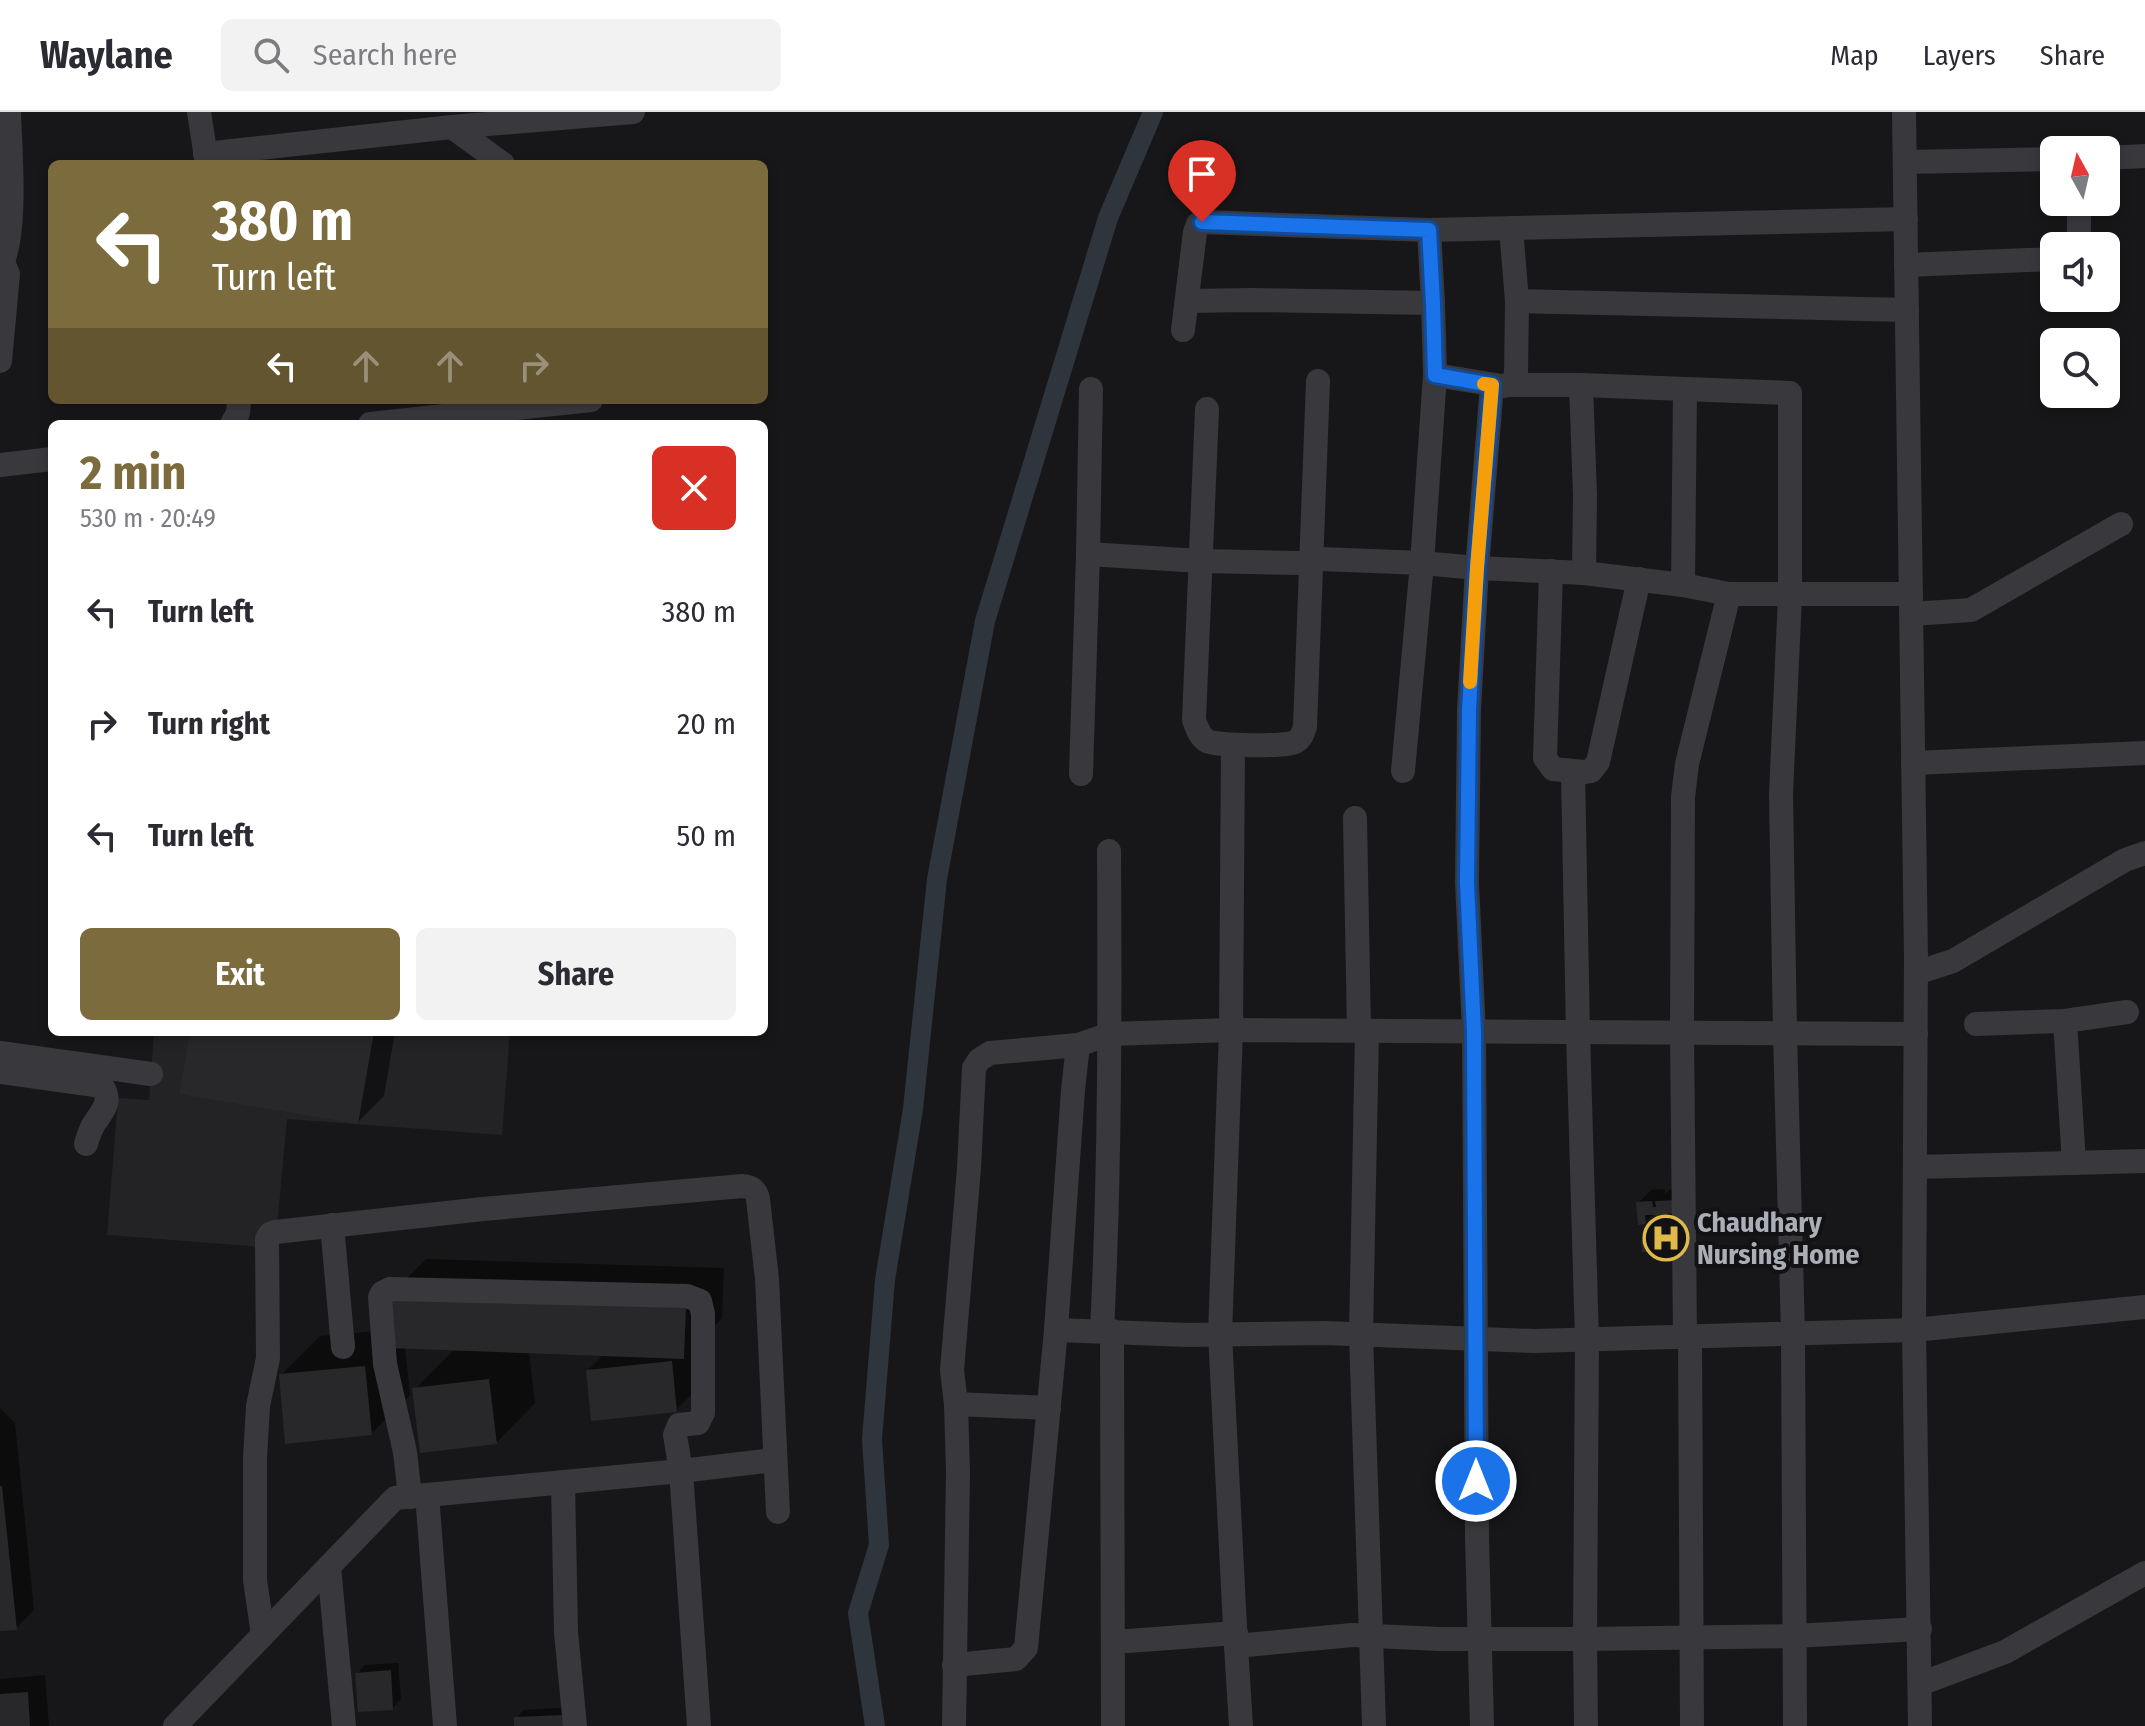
<!DOCTYPE html>
<html lang="en">
<head>
<meta charset="utf-8">
<style>
	:root { --surface:#fff; --page:#f2f2f3; --text:#2b2b33; --muted:#7c7c81; --line:#e1e1e2; --accent:#7c6b3d }
	body { margin:0; font-family:"Fira Sans Condensed",sans-serif; background:var(--page); color:var(--text); height:100vh; display:flex; flex-direction:column; font-size:30px; white-space:nowrap }
	* { box-sizing:border-box; margin:0 }
	p { font-size:26px; color:var(--muted) }
	.icon { flex:none; width:44px; height:44px; fill:none; stroke:currentColor; stroke-width:2; stroke-linecap:round; stroke-linejoin:round }
	.map { position:relative; flex:1; overflow:hidden }
	.details { position:absolute; left:48px; top:308px; width:720px; height:616px; display:flex; flex-direction:column; background:var(--surface); border-radius:12px; box-shadow:0 4px 12px #0003 }
	.details>* { flex:none }
	.banner { position:absolute; left:48px; top:48px; width:720px; height:244px; border-radius:12px; box-shadow:0 4px 12px #0003; background:#7c6b3d; color:#fff; overflow:hidden }
	.needle { width:52px; rotate:352deg }
	.buttons { position:absolute; left:2040px; top:24px; display:grid; gap:16px }
	.buttons a { display:grid; place-items:center; width:80px; height:80px; border-radius:12px; background:var(--surface); box-shadow:0 4px 12px #0003; font-size:40px }
	.pin { position:absolute; display:grid; place-items:center; width:68px; height:68px; color:#fff; margin:-82px -34px; border-radius:50% 50% 50% 0; rotate:-45deg; box-shadow:0 0 8px #0007 }
	.pin .icon { rotate:45deg }
	.me { position:absolute; width:88px; margin:-44px; rotate:0deg; stroke-linejoin:round; filter:drop-shadow(0 0 6px #0008) }
	.turn { display:flex; align-items:center; gap:28px; height:168px; padding:0 32px; font-size:36px }
	.turn .icon { width:104px; height:104px; stroke-width:2.5 }
	.turn b { display:block; font-size:56px; line-height:68px }
	.lanes { display:flex; align-items:center; height:76px; padding:0 32px; background:#0003; justify-content:center; gap:40px; direction:ltr }
	.lanes .off { opacity:.35 }
	.round { display:grid; place-items:center; flex:none; width:84px; height:84px; border-radius:12px; background:var(--page) }
	.summary { display:flex; align-items:center; justify-content:space-between; height:136px; padding:0 32px }
	h1 { font-size:48px; font-weight:700; line-height:60px; color:var(--accent) }
	.cta { display:flex; gap:16px; margin-top:auto; padding:16px 32px }
	.cta a { flex:1; height:92px; border-radius:12px; background:var(--accent); color:#fff; font-size:32px; font-weight:700; line-height:92px; text-align:center }
	.cta a+a { background:var(--page); color:var(--text) }
	ul { padding:0; list-style:none }
	li { display:flex; align-items:center; gap:24px; height:112px; padding:0 32px }
	li div { flex:1 }
	li b { display:block; font-size:30px }
	li em { font-style:normal }
	header { display:flex; align-items:center; gap:48px; box-sizing:border-box; height:112px; padding:0 40px; background:var(--surface); border-bottom:2px solid var(--line) }
	header strong { font-size:38px }
	nav { display:flex; gap:44px; margin-inline-start:auto; font-size:28px }
	.search { width:560px; height:72px; background:var(--page); display:flex; align-items:center; gap:20px; box-sizing:border-box; padding:0 28px; border-radius:12px; color:var(--muted); font-size:30px }
	.map>svg:first-child { display:block }
	.built { fill:#232326 }
	.shadow { fill:#0007 }
	.lines { fill:none; stroke-linecap:round; stroke-linejoin:round }
	.canal { stroke:#2e353c; stroke-width:20 }
	.building { fill:#28272a }
	.minor { stroke:#39393d; stroke-width:24 }
	.route-casing { stroke:#114b97; stroke-width:20 }
	.route { stroke:#1a73e8; stroke-width:14 }
	.slow { stroke:#f59e0b; stroke-width:14 }
	.labels { text-anchor:middle; dominant-baseline:central; stroke-width:8; stroke-linejoin:round; paint-order:stroke }
	.poi-label { font-size:28px; font-weight:bold; fill:#abaeb7; stroke:#121214; text-anchor:start }
</style>
</head>
<body>
<header>
<strong>Waylane</strong>
<div class="search"><svg class="icon" aria-label="search" viewBox="0 0 24 24"><circle cx="10" cy="10" r="6"/><path d="M15 15l6 6"/></svg>Search here</div>
<nav><a>Map</a><a>Layers</a><a>Share</a></nav>
</header>
<div class="map">
<svg width="2145" height="1614" viewBox="0 0 2145 1614">
	<rect width="100%" height="100%" fill="#171719"/>
	<!-- built -->
	<polygon class="built" points="154,920 510,920 502,1023 287,1007 275,1136 107,1123 118,986 149,988"/>
	<!-- shadow -->
	<g class="shadow">
		<polygon points="192,920 395,920 384,984 358,1010"/>
		<polygon points="1693,1076 1693,1122 1643,1129 1651,1121 1650,1116 1657,1109 1657,1099 1645,1110 1638,1091 1651,1078 1665,1077 1665,1082 1670,1077"/>
		<polygon points="426,1147 724,1156 722,1206 711,1218 715,1259 676,1298 588,1258 604,1242 529,1240 535,1291 497,1330 415,1277 455,1237 405,1235 410,1283 371,1322 281,1263 320,1224 389,1218 388,1186"/>
		<polygon points="0,1296 15,1311 34,1498 16,1516 0,1517"/>
		<polygon points="398,1551 401,1587 393,1596 357,1562 365,1553"/>
		<polygon points="45,1563 49,1614 0,1614 0,1567"/>
		<polygon points="572,1595 570,1614 516,1614 516,1606 524,1598"/>
	</g>
	<g class="lines">
		<!-- canal -->
		<polyline class="canal" points="875,1614 858,1501 879,1433 872,1327 885,1168 913,997 937,767 985,509 1108,106 1153,0"/>
	</g>
	<!-- building -->
	<g class="building">
		<polygon points="190,920 374,920 358,1012 179,982"/>
		<polygon points="1680,1088 1681,1101 1666,1102 1667,1109 1679,1108 1680,1138 1642,1140 1641,1128 1649,1128 1648,1116 1656,1115 1655,1103 1645,1103 1646,1112 1638,1113 1636,1090 1652,1089 1653,1095 1656,1095 1655,1089"/>
		<polygon points="386,1185 686,1194 684,1247 388,1236"/>
		<polygon points="672,1249 677,1300 591,1309 586,1258"/>
		<polygon points="365,1254 372,1323 285,1332 279,1262"/>
		<polygon points="489,1267 497,1332 420,1341 412,1276"/>
		<polygon points="0,1374 2,1374 17,1518 0,1519"/>
		<polygon points="391,1558 393,1598 358,1600 355,1561"/>
		<polygon points="28,1580 30,1614 0,1614 0,1582"/>
		<polygon points="564,1603 564,1614 514,1614 514,1605"/>
	</g>
	<g class="lines">
		<!-- minor -->
		<g class="minor">
			<polyline points="199,0 207,52"/>
			<polyline points="1904,0 1916,846 1914,1218 1920,1614"/>
			<polyline points="205,42 452,15"/>
			<polyline points="2106,46 2145,44"/>
			<polyline points="1905,50 2054,47"/>
			<polyline points="503,52 452,15 633,0"/>
			<polyline points="1429,118 1433,191 1435,263 1422,451 1477,456 1584,461 1683,473 1729,482 1911,482"/>
			<polyline points="2079,134 2079,90"/>
			<polyline points="1906,153 2054,147"/>
			<path d="M0,155C18,124 10,37 9,0"/>
			<polyline points="1187,189 1250,188 1433,191"/>
			<polyline points="1517,189 1907,198"/>
			<polyline points="1183,218 1195,120 1198,112 1202,110 1429,118 1906,107"/>
			<polyline points="0,249 8,162 3,150"/>
			<path d="M1435,263L1502,274C1511,273 1513,270 1516,262L1517,189L1511,116"/>
			<polyline points="1509,273 1581,273 1790,281 1790,484 1781,682 1785,921 1793,1222 1795,1614"/>
			<polyline points="1581,273 1585,383 1584,461"/>
			<path d="M1207,297L1194,608C1197,616 1199,624 1207,629C1217,634 1285,635 1295,630C1301,627 1303,621 1305,615L1318,269"/>
			<polyline points="232,312 238,301 239,288"/>
			<polyline points="370,312 591,288"/>
			<polyline points="0,353 52,347"/>
			<polyline points="1088,442 1201,449 1300,451 1321,447 1422,451 1403,659"/>
			<polyline points="1551,459 1545,646 1553,657 1584,660 1591,659 1598,650 1639,467"/>
			<polyline points="1683,473 1685,277"/>
			<polyline points="1911,502 1971,498 2121,412"/>
			<polyline points="1233,633 1231,918 1220,1222 1236,1534 1352,1523 1440,1527 1585,1527 1795,1524 1920,1517"/>
			<polyline points="1913,651 2145,641"/>
			<polyline points="1573,660 1578,921 1587,1228 1585,1527 1586,1614"/>
			<polyline points="1081,662 1088,442 1091,277"/>
			<polyline points="1355,706 1359,919"/>
			<polyline points="1916,861 1953,849 2125,748 2145,741"/>
			<polyline points="2065,909 2074,1051"/>
			<polyline points="1976,912 2065,909 2127,900"/>
			<polyline points="1367,919 1361,1223 1374,1614"/>
			<polyline points="0,941 151,962"/>
			<path d="M0,960L102,974C113,990 102,999 94,1012C90,1018 88,1025 86,1032"/>
			<polyline points="1915,1055 2145,1049"/>
			<polyline points="332,1113 343,1235"/>
			<polyline points="1056,1218 1188,1223 1324,1221 1534,1229 1914,1218 2145,1195"/>
			<path d="M1102,1219C1110,1059 1110,899 1109,739"/>
			<polyline points="1112,1219 1113,1614"/>
			<polyline points="1685,1225 1682,921 1683,685 1687,652 1729,482"/>
			<polyline points="1690,1225 1692,1614"/>
			<polyline points="956,1292 952,1258 969,1056 974,956 979,948 990,941 1078,933 1110,922 1231,918 1916,922"/>
			<polyline points="563,1370 566,1520 575,1614"/>
			<polyline points="427,1383 445,1614"/>
			<polyline points="410,1385 405,1340 385,1252 380,1185 382,1181 390,1177 687,1184 700,1189 703,1202 703,1301 698,1311 679,1313 675,1323 681,1359 699,1614"/>
			<polyline points="329,1455 344,1614"/>
			<path d="M263,1523L255,1468V1347L258,1294L268,1246L267,1127L270,1122L275,1120L483,1097L742,1074C752,1075 756,1078 758,1087L767,1167L778,1400"/>
			<polyline points="1114,1530 1236,1521"/>
			<polyline points="1236,1534 1241,1614"/>
			<polyline points="954,1553 1016,1547 1026,1536 1056,1218 1073,978 1078,933"/>
			<polyline points="1920,1572 2005,1540 2145,1461"/>
			<polyline points="175,1614 395,1386 681,1359 774,1348"/>
			<polyline points="954,1614 958,1360 956,1292 1049,1296"/>
			<polyline points="1482,1614 1477,1425 1474,920 1467,771 1469,598 1477,456 1492,273"/>
		</g>
	</g>
	<g class="lines">
		<!-- route casing -->
		<g class="route-casing">
			<polyline id="route" points="1202,110 1429,118 1433,191 1435,263 1492,273 1477,456 1469,598 1467,771 1474,920 1476,1369"/>
		</g>
		<!-- route -->
		<use href="#route" class="route"/>
		<!-- slow -->
		<polyline class="slow" points="1470,570 1477,456 1492,273 1484,272"/>
	</g>
	<!-- icons -->
	<defs>
		<g id="hospital-ring" transform="scale(2.3)"><circle r="9.5" fill="#121214" stroke="#dfb949" stroke-width="1.5"/><path d="M-5-5h3v3.5h4V-5h3V5h-3V1.5h-4V5h-3Z" fill="#dfb949"/></g>
	</defs>
	<g fill-rule="evenodd">
		<use href="#hospital-ring" x="1666" y="1126"/>
	</g>
	<g class="labels">
		<!-- poi labels -->
		<g class="poi-label">
			<text x="1697" y="1110">Chaudhary<tspan x="1697" dy="32">Nursing Home</tspan></text>
		</g>
	</g>
</svg>
<div class="buttons">
<a><svg class="needle" viewBox="-14 -14 28 28"><path d="M0-13l5 13h-10z" fill="#e53935"/><path d="M0 13l5-13h-10z" fill="#7c7c81"/></svg></a>
<a><svg class="icon" aria-label="sound" viewBox="0 0 24 24"><path d="M4 9h4l5-4v14l-5-4H4zM17 9q2 3 0 6"/></svg></a>
<a><svg class="icon" aria-label="search" viewBox="0 0 24 24"><circle cx="10" cy="10" r="6"/><path d="M15 15l6 6"/></svg></a>
</div>
<div class="pin" style="left:1202px;top:110px;background:#d93025"><svg class="icon" aria-label="arrive" viewBox="0 0 24 24"><path d="M6 21V4h12l-3 4 3 4H6"/></svg></div>
<svg class="me" style="left:1476px;top:1369px" viewBox="-20 -20 40 40"><circle r="17" fill="#1a73e8" stroke="#fff" stroke-width="3"/><path d="M0-11L8 9 0 5-8 9z" fill="#fff"/></svg>
<div class="banner">
<div class="turn"><svg class="icon" aria-label="left" viewBox="0 0 24 24"><path d="M17 20v-9H6M10 6l-5 5 5 5"/></svg><div><b>380 m</b>Turn left</div></div>
<div class="lanes"><svg class="icon" aria-label="left" viewBox="0 0 24 24"><path d="M17 20v-9H6M10 6l-5 5 5 5"/></svg><svg class="icon off" aria-label="ahead" viewBox="0 0 24 24"><path d="M12 20V5M6 11l6-6 6 6"/></svg><svg class="icon off" aria-label="ahead" viewBox="0 0 24 24"><path d="M12 20V5M6 11l6-6 6 6"/></svg><svg class="icon off" aria-label="right" viewBox="0 0 24 24"><path d="M7 20v-9h11M14 6l5 5-5 5"/></svg></div>
</div>
<section class="details">
<div class="summary"><div><h1>2 min</h1><p>530 m · 20:49</p></div><a class="round" style="background:#d93025;color:#fff"><svg class="icon" aria-label="close" viewBox="0 0 24 24"><path d="M6 6l12 12M18 6L6 18"/></svg></a></div>
<ul>
<li><svg class="icon" aria-label="left" viewBox="0 0 24 24"><path d="M17 20v-9H6M10 6l-5 5 5 5"/></svg><div><b>Turn left</b></div><em>380 m</em></li>
<li><svg class="icon" aria-label="right" viewBox="0 0 24 24"><path d="M7 20v-9h11M14 6l5 5-5 5"/></svg><div><b>Turn right</b></div><em>20 m</em></li>
<li><svg class="icon" aria-label="left" viewBox="0 0 24 24"><path d="M17 20v-9H6M10 6l-5 5 5 5"/></svg><div><b>Turn left</b></div><em>50 m</em></li>
</ul>
<div class="cta"><a>Exit</a><a>Share</a></div>
</section>
</div>
</body>
</html>
